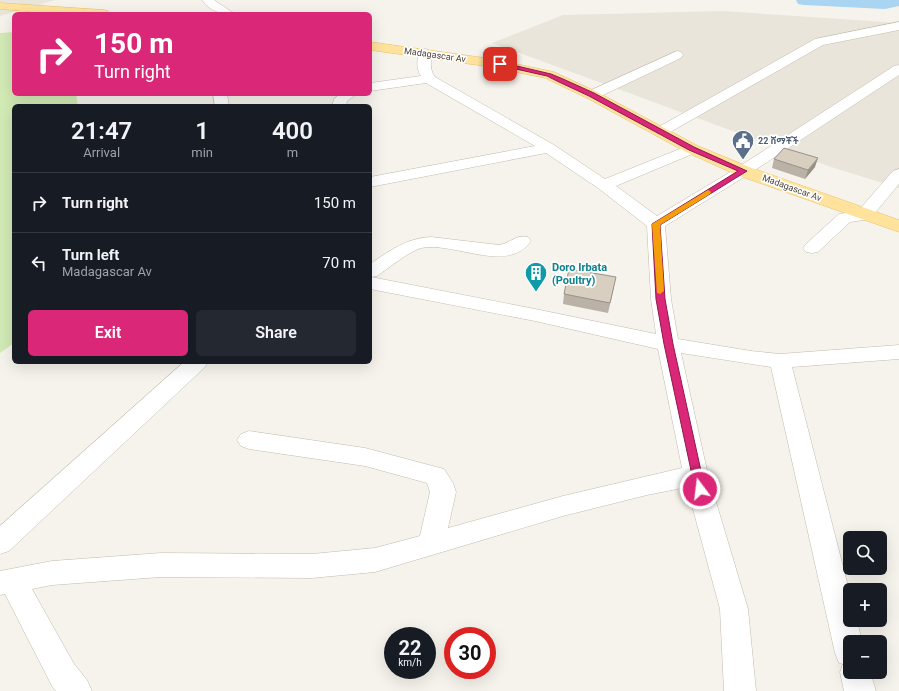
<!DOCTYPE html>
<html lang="en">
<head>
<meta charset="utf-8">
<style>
	:root { --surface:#171b24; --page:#242831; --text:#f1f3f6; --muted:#9ea1a6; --line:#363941; --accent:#db2777 }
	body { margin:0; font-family:Roboto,"Noto Sans Ethiopic",sans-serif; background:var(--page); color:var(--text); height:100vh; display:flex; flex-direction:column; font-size:15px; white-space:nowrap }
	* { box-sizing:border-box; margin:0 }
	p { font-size:13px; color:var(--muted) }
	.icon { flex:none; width:22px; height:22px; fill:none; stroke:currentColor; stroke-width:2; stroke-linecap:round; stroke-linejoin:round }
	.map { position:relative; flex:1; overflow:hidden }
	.drawer { position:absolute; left:12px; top:104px; width:360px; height:260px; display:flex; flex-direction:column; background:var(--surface); border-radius:6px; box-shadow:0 4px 16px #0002 }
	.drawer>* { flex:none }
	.hud { position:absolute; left:12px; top:12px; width:360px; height:84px; border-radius:6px; box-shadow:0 4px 16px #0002; background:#db2777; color:#fff; overflow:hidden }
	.tools { position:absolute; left:843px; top:531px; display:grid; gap:8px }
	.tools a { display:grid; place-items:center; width:44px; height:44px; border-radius:6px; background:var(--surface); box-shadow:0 4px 16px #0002; font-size:20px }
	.speed { position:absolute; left:384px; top:627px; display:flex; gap:8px; font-size:20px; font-weight:700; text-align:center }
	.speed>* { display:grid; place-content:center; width:52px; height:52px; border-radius:50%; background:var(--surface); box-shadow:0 4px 16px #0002; line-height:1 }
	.speed small { font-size:10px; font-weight:400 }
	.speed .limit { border:6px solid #d22; background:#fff; color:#111 }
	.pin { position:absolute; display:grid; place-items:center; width:34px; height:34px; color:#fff; margin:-17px; border-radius:8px; box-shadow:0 2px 6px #0006 }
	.me { position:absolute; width:44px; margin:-22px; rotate:345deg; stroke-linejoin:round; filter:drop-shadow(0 0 3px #0008) }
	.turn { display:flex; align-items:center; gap:14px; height:84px; padding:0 16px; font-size:18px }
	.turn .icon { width:52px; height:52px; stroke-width:2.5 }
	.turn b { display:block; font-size:28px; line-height:34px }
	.eta { display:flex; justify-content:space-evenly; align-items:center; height:68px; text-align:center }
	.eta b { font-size:24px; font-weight:600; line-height:28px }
	.button { display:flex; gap:8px; margin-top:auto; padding:8px 16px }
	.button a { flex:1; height:46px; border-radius:6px; background:var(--accent); color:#fff; font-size:16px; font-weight:600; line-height:46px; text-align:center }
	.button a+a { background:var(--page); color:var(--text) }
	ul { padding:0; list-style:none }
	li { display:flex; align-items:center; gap:12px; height:60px; padding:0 16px; border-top:1px solid var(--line) }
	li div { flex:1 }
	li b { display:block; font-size:15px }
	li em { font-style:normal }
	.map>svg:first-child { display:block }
	.residential { fill:#eae5da }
	.green { fill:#d2eab5 }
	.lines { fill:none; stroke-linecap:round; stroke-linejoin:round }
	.river { fill:#a9d4f2; fill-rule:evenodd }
	.minor-casing { stroke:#c2bbae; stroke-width:1 }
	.major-casing { stroke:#e6c16a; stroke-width:1 }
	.minor { fill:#fff; fill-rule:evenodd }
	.major { fill:#ffe39c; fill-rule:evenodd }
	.wall { fill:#bab2a6 }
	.shaded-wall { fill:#979187 }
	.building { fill:#d8cfc1; stroke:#979187 }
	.route { fill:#db2777; stroke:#8e194d }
	.slow { fill:#f59e0b }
	.labels { text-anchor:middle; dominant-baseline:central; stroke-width:3.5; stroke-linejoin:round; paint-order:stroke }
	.far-street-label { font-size:9px; fill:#4b4439; stroke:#fff }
	.far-service-label { font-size:9px; font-weight:bold; fill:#4e5e75; stroke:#fff; text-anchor:start }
	.culture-label { font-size:11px; font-weight:bold; fill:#0d838f; stroke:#fff; text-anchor:start }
</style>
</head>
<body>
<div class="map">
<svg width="899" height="691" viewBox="0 0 899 691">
	<rect width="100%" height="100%" fill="#f6f3ec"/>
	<!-- residential -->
	<g class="residential">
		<polygon points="0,0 55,0 0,16"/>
		<polygon points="723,11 899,23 899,188 828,166 492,43 563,15"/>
	</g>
	<!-- green -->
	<polygon class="green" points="14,32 14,94 76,94 78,106 14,106 14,343 0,353 0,33"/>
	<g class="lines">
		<!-- river -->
		<polygon class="river" points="796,0 899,0 899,6 885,9 804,5 798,4"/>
		<!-- minor casing -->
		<g class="minor-casing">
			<g id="minor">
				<path d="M202,0H214L235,14C220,14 211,12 202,0Z"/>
				<polygon points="899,22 899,30 823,45 665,135 660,136 655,135 653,132 655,129 815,39"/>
				<path d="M425,49L429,50C434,58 427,66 435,77L554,145L605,179L687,146L692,144L697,146L700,149L697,152L616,186L657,216L737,168L894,66L899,65V75L749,174L665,226L671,299L678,339L751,351L780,354L899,345V359L792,367L850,594V620H857L862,642H850V672H870L876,691H844L840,672L843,664L839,663L835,653L771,367L681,353L708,475L748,609L756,691H724L720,609L687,487L647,495L563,516L375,572L312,578L161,577L52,585L32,589L74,664L87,680L92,691H56L52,686L5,594L0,595V571L52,561L161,553L312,554L375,548L420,536L430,492L427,483L365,466L249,449L241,446L237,440L241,434L249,431L365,448L444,469L453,483L456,492L448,528L563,496L682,468L658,349L535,321L370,289V264C389,251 407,238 431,237L499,245C511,243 516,234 528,237L531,241C508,275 453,241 421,248C408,252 389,268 377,276L371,277L535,309L656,334L651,299L647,226L598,188L546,153L370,187V177L535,146L426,83L370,91V83L421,76C416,69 416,58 421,50Z"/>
				<polygon points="677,51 681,52 683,55 681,58 597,98 592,99 587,98 585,95 587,92"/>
				<polygon points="213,94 227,94 229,106 215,106"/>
				<polygon points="340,94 357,94 347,101 346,106 332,106 334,99"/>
				<polygon points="899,169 899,184 870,219 850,222 818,252 812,253 806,252 803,248 806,244 839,214 858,211 893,171"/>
				<polygon points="184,362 208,362 205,367 9,551 0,554 0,526"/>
			</g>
		</g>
		<!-- major casing -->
		<g class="major-casing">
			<g id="major">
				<polygon points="0,3 104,10 108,11 110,14 58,14 0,9"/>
				<polygon points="370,42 492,59 554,72 597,92 698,146 749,167 899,220 899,232 737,175 686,152 587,98 545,78 492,67 370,50"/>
			</g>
		</g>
		<!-- minor -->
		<use href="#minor" class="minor"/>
		<!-- major -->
		<use href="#major" class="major"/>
	</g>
	<!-- wall -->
	<g class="wall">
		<polygon points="774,159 815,167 805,179 772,168"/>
		<polygon points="614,287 608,313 563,304 564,294"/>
	</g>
	<!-- shaded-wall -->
	<polygon class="shaded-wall" points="818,158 815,167 805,179 808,170"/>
	<!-- building -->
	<g class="building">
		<polygon points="784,148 818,158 808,170 774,159"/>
		<polygon points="569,269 616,277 610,303 564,294"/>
	</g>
	<!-- route -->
	<polygon class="route" points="500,62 551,74 563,79 594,93 694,147 747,171 660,225 665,299 673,344 705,489 704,492 700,494 696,492 695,489 664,344 656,299 652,224 738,171 689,150 589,96 559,82 547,76 498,65 498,63"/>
	<!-- slow -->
	<polygon class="slow" points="708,190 711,192 710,194 660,225 664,291 660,294 657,293 652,224"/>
	<!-- icons -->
	<defs>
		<g id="civic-pin" transform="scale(1.15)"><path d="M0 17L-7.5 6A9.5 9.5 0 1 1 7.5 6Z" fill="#5c6f8a" stroke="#fff"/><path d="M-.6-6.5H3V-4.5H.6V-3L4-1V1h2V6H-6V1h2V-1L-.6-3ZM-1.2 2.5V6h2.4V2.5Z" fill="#fff"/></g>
		<g id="building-pin" transform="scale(1.15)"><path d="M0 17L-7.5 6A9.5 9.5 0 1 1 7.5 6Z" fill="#0f9aa8" stroke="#fff"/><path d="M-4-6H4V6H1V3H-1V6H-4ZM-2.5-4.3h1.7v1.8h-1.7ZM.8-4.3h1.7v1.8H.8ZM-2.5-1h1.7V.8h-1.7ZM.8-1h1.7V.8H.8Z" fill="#fff"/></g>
	</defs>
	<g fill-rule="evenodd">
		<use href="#civic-pin" x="743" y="141"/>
		<use href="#building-pin" x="536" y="273"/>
	</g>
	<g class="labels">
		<!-- far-street labels -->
		<g class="far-street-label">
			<text transform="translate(435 55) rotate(8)">Madagascar Av</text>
			<text transform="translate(792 188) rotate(20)">Madagascar Av</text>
		</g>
		<!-- far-service labels -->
		<g class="far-service-label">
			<text x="758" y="141">22 ሸማቾች</text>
		</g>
		<!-- culture labels -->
		<g class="culture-label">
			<text x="552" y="267">Doro Irbata<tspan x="552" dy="13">(Poultry)</tspan></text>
		</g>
	</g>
</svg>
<div class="tools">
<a><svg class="icon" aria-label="search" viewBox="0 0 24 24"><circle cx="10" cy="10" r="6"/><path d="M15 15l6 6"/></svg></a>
<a>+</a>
<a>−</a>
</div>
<div class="speed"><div>22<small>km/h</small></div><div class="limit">30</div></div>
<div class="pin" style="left:500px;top:64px;background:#d93025"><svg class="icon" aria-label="arrive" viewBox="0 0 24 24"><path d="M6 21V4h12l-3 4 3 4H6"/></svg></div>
<svg class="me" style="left:700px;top:489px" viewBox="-20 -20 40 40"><circle r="17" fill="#db2777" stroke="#fff" stroke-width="3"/><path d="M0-11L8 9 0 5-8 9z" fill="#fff"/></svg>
<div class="hud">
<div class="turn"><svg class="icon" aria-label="right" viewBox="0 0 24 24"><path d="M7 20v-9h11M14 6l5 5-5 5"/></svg><div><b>150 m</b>Turn right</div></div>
</div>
<section class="drawer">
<div class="eta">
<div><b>21:47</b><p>Arrival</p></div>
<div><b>1</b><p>min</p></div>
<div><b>400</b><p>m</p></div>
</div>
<ul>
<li><svg class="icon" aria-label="right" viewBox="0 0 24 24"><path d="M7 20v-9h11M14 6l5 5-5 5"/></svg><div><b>Turn right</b></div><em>150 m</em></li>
<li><svg class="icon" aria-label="left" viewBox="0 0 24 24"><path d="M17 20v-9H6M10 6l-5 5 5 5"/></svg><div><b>Turn left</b><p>Madagascar Av</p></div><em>70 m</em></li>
</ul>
<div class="button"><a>Exit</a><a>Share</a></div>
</section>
</div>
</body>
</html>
